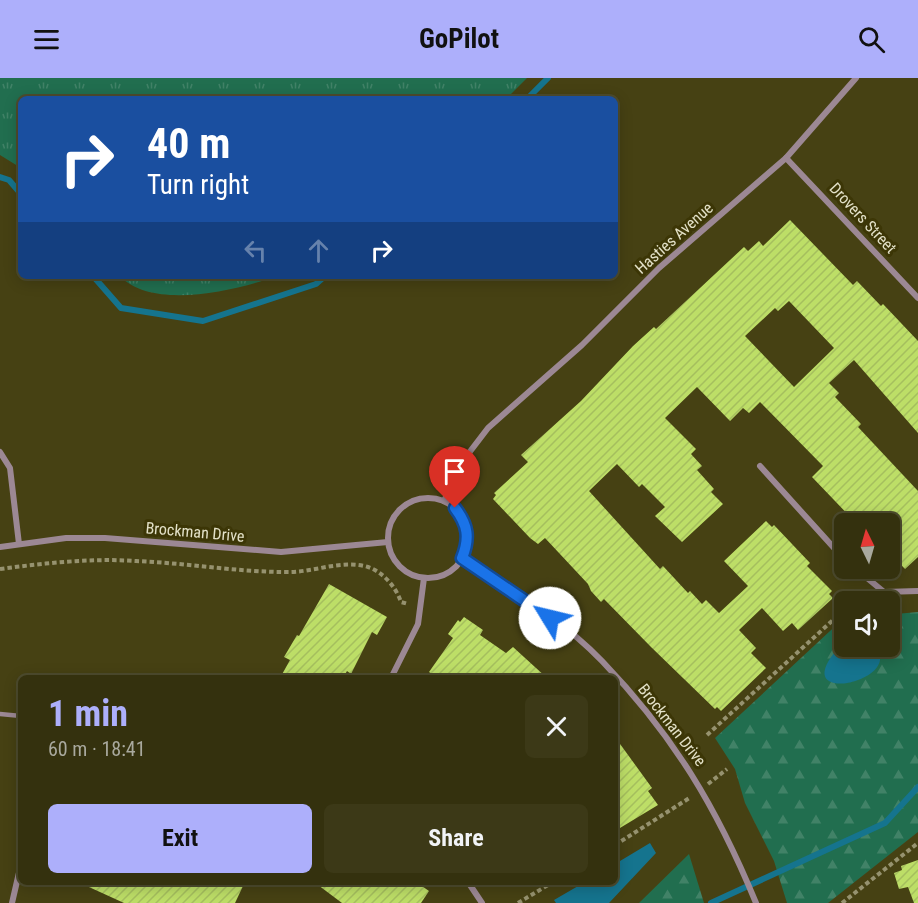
<!DOCTYPE html>
<html lang="en">
<head>
<meta charset="utf-8">
<style>
	:root { --surface:#34310e; --page:#3c3917; --text:#f1f3f6; --muted:#a9a99e; --line:#4e4c2e; --accent:#adaffb }
	body { margin:0; font-family:"Roboto Condensed",sans-serif; background:var(--page); color:var(--text); height:100vh; display:flex; flex-direction:column; font-size:22px; white-space:nowrap }
	* { box-sizing:border-box; margin:0 }
	p { font-size:20px; color:var(--muted) }
	.icon { flex:none; width:33px; height:33px; fill:none; stroke:currentColor; stroke-width:2; stroke-linecap:round; stroke-linejoin:round }
	.map { position:relative; flex:1; overflow:hidden }
	.panel { position:absolute; left:18px; top:597px; width:600px; height:210px; display:flex; flex-direction:column; background:var(--surface); border-radius:9px; box-shadow:0 3px 15px #0003,0 0 0 2px var(--line) }
	.panel>* { flex:none }
	.top-card { position:absolute; left:18px; top:18px; width:600px; height:183px; border-radius:9px; box-shadow:0 3px 15px #0003,0 0 0 2px var(--line); background:#1a4fa0; color:#fff; overflow:hidden }
	.needle { width:39px; rotate:355deg }
	.buttons { position:absolute; left:834px; top:435px; display:grid; gap:12px }
	.buttons a { display:grid; place-items:center; width:66px; height:66px; border-radius:9px; background:var(--surface); box-shadow:0 3px 15px #0003,0 0 0 2px var(--line); font-size:30px }
	.pin { position:absolute; display:grid; place-items:center; width:51px; height:51px; color:#fff; margin:-62px -26px; border-radius:50% 50% 50% 0; rotate:-45deg; box-shadow:0 0 6px #0007 }
	.pin .icon { rotate:45deg }
	.me { position:absolute; width:66px; margin:-33px; rotate:306deg; stroke-linejoin:round; filter:drop-shadow(0 0 4px #0008) }
	.turn { display:flex; align-items:center; gap:21px; height:126px; padding:0 30px; font-size:27px }
	.turn .icon { width:78px; height:78px; stroke-width:2.5 }
	.turn b { display:block; font-size:42px; line-height:51px }
	.lanes { display:flex; align-items:center; height:57px; padding:0 30px; background:#0003; justify-content:center; gap:30px; direction:ltr }
	.lanes .off { opacity:.35 }
	.round { display:grid; place-items:center; flex:none; width:63px; height:63px; border-radius:9px; background:var(--page) }
	.head { display:flex; align-items:center; justify-content:space-between; height:102px; padding:0 30px }
	h1 { font-size:36px; font-weight:700; line-height:45px; color:var(--accent) }
	.button { display:flex; gap:12px; margin-top:auto; padding:12px 30px }
	.button a { flex:1; height:69px; border-radius:9px; background:var(--accent); color:#111; font-size:24px; font-weight:700; line-height:69px; text-align:center }
	.button a+a { background:var(--page); color:var(--text) }
	header { display:flex; justify-content:space-between; align-items:center; height:78px; padding:0 30px; background:var(--accent); color:#111; font-size:27px; font-weight:700 }
	.map>svg:first-child { display:block }
	.forest { fill:url(#forest-firs) }
	.park { fill:url(#park-tufts) }
	.water { fill:#15748e }
	.lines { fill:none; stroke-linecap:round; stroke-linejoin:round }
	.stream { stroke:#15748e; stroke-width:6 }
	.building { fill:url(#building-hatch); fill-rule:evenodd }
	.path { stroke:#96926f; stroke-width:4; stroke-dasharray:4.5 3; stroke-linecap:butt }
	.lane { stroke:#9c8894; stroke-width:4.5 }
	.street { stroke:#9c8894; stroke-width:6 }
	.route-casing { stroke:#114b97; stroke-width:15 }
	.route { stroke:#1a73e8; stroke-width:10 }
	.labels { text-anchor:middle; dominant-baseline:central; stroke-width:6; stroke-linejoin:round; paint-order:stroke }
	.street-label { font-size:16px; fill:#e3e1c8; stroke:#3c3606 }
</style>
</head>
<body>
<header><svg class="icon" aria-label="menu" viewBox="0 0 24 24"><path d="M4 6h16M4 12h16M4 18h16"/></svg>GoPilot<svg class="icon" aria-label="search" viewBox="0 0 24 24"><circle cx="10" cy="10" r="6"/><path d="M15 15l6 6"/></svg></header>
<div class="map">
<svg width="918" height="825" viewBox="0 0 918 825">
	<defs>
		<pattern id="forest-firs" width="22" height="20" patternUnits="userSpaceOnUse" patternTransform="scale(1.5)"><rect width="22" height="20" fill="#216e4f"/><path d="M5 1l3.5 6h-7zM16 11l3.5 6h-7z" fill="#418267"/></pattern>
		<pattern id="park-tufts" width="24" height="20" patternUnits="userSpaceOnUse" patternTransform="scale(1.5)"><rect width="24" height="20" fill="#216e4f"/><path d="M3 7l-1-3M5 7V3M7 7l1-3M15 17l-1-3M17 17v-4M19 17l1-3" fill="none" stroke="#418267"/></pattern>
		<pattern id="building-hatch" width="6" height="6" patternUnits="userSpaceOnUse" patternTransform="scale(1.5)"><rect width="6" height="6" fill="#bdde67"/><path d="M-1 1l2-2M0 6l6-6M5 7l2-2" fill="none" stroke="#a5bf5e"/></pattern>
	</defs>
	<rect width="100%" height="100%" fill="#464113"/>
	<!-- forest -->
	<g class="forest">
		<polygon points="918,534 918,754 828,825 787,825 774,783 745,725 735,691 715,660 844,540 844,568 890,568 890,546 896,536"/>
		<polygon points="689,776 704,825 639,825"/>
	</g>
	<!-- park -->
	<g class="park">
		<polygon points="0,0 527,0 506,21 21,21 21,90 0,77"/>
		<path d="M120,198H277C237,212 153,233 120,198Z"/>
	</g>
	<!-- water -->
	<g class="water">
		<path d="M844,564V568L875,569C907,604 777,632 844,564Z"/>
		<polygon points="650,765 656,775 609,825 556,825 554,822 585,804 615,804 615,786"/>
	</g>
	<g class="lines">
		<!-- stream -->
		<g class="stream">
			<polyline points="527,21 548,0"/>
			<polyline points="0,99 9,102 21,116"/>
			<polyline points="93,198 121,230 203,243 316,206 325,198"/>
			<polyline points="711,825 885,745 918,709"/>
		</g>
	</g>
	<!-- building -->
	<g class="building">
		<path d="M790,142L853,207L857,203L881,228L883,226L918,263V355L854,282L829,305L839,315L835,319L861,346L858,349L918,413V479L905,491L890,475V446H857L812,399L823,388L760,324L749,335L743,330L730,343L697,309L665,340L696,371L691,376L702,388L697,392L714,411L711,414L723,426L682,464L655,438L665,429L642,406L639,409L617,386L589,413L660,491L663,488L688,515L690,513L702,526L706,522L719,535L748,508L724,483L766,443L772,449L774,447L810,485L807,488L832,513L829,516L833,520L798,552L792,545L783,553L762,530L739,552L756,570L751,575L766,590L721,633L717,629L715,631L651,569L604,521L601,524L591,513L588,506L545,460L538,466L530,460L493,421L496,417L494,415L528,384L521,377L581,323L633,268L654,249L656,251L744,169L748,173L759,163L763,168ZM789,223L834,270L794,309L745,258L775,230L778,233Z"/>
		<polygon points="329,506 387,539 377,557 372,554 351,596 347,593 343,600 280,600 290,582 284,579 297,557 299,558"/>
		<polygon points="464,539 483,552 480,557 506,575 513,569 547,600 438,600 429,594 453,560 448,556 458,542 460,544"/>
		<polygon points="615,659 652,710 648,713 658,727 615,753"/>
		<polygon points="918,782 918,825 914,825 908,809 899,811 894,795 902,792 901,788"/>
		<polygon points="78,804 233,804 243,808 235,825 124,825"/>
		<polygon points="314,804 416,804 429,813 421,825 342,825"/>
	</g>
	<g class="lines">
		<!-- path -->
		<g class="path">
			<path d="M0,491C45,485 91,480 136,483C186,485 236,494 286,494C312,495 342,481 368,489C383,494 396,509 401,524L408,526"/>
			<polyline points="854,524 865,514"/>
			<polyline points="707,657 844,532"/>
			<polyline points="708,706 727,691"/>
			<polyline points="615,767 691,719"/>
			<polyline points="518,825 553,804"/>
			<polyline points="842,825 918,765"/>
		</g>
		<!-- lane -->
		<polyline class="lane" points="0,636 21,638"/>
		<!-- street -->
		<g class="street">
			<polyline points="786,80 918,220"/>
			<polyline points="0,374 10,390 19,466"/>
			<polyline points="760,388 844,481"/>
			<circle cx="428" cy="460" r="40"/>
			<polyline points="444,423 462,384 488,350 582,267 659,190 786,80 856,0"/>
			<polyline points="0,469 66,460 105,460 281,474 388,464"/>
			<path d="M462,480C510,511 563,542 602,583C674,658 717,730 756,825"/>
			<polyline points="855,490 884,514 918,513"/>
			<polyline points="391,600 418,546 424,500"/>
			<polyline points="468,804 482,825"/>
			<polyline points="12,825 21,786"/>
		</g>
	</g>
	<g class="lines">
		<!-- route casing -->
		<g class="route-casing">
			<path id="route" d="M455,430C468,447 470,460 462,480L550,540"/>
		</g>
		<!-- route -->
		<use href="#route" class="route"/>
	</g>
	<g class="labels">
		<!-- street labels -->
		<g class="street-label">
			<text transform="translate(863 140) rotate(47)">Drovers Street</text>
			<text transform="translate(674 160) rotate(-42)">Hasties Avenue</text>
			<text transform="translate(195 454) rotate(5)">Brockman Drive</text>
			<text transform="translate(672 647) rotate(52)">Brockman Drive</text>
		</g>
	</g>
</svg>
<div class="buttons">
<a><svg class="needle" viewBox="-14 -14 28 28"><path d="M0-13l5 13h-10z" fill="#e53935"/><path d="M0 13l5-13h-10z" fill="#a9a99e"/></svg></a>
<a><svg class="icon" aria-label="sound" viewBox="0 0 24 24"><path d="M4 9h4l5-4v14l-5-4H4zM17 9q2 3 0 6"/></svg></a>
</div>
<div class="pin" style="left:455px;top:430px;background:#d93025"><svg class="icon" aria-label="arrive" viewBox="0 0 24 24"><path d="M6 21V4h12l-3 4 3 4H6"/></svg></div>
<svg class="me" style="left:550px;top:540px" viewBox="-20 -20 40 40"><circle r="19" fill="#fff"/><path d="M0-13L10 11 0 6-10 11z" fill="#1a73e8"/></svg>
<div class="top-card">
<div class="turn"><svg class="icon" aria-label="right" viewBox="0 0 24 24"><path d="M7 20v-9h11M14 6l5 5-5 5"/></svg><div><b>40 m</b>Turn right</div></div>
<div class="lanes"><svg class="icon off" aria-label="left" viewBox="0 0 24 24"><path d="M17 20v-9H6M10 6l-5 5 5 5"/></svg><svg class="icon off" aria-label="ahead" viewBox="0 0 24 24"><path d="M12 20V5M6 11l6-6 6 6"/></svg><svg class="icon" aria-label="right" viewBox="0 0 24 24"><path d="M7 20v-9h11M14 6l5 5-5 5"/></svg></div>
</div>
<section class="panel">
<div class="head"><div><h1>1 min</h1><p>60 m · 18:41</p></div><a class="round"><svg class="icon" aria-label="close" viewBox="0 0 24 24"><path d="M6 6l12 12M18 6L6 18"/></svg></a></div>
<div class="button"><a>Exit</a><a>Share</a></div>
</section>
</div>
</body>
</html>
